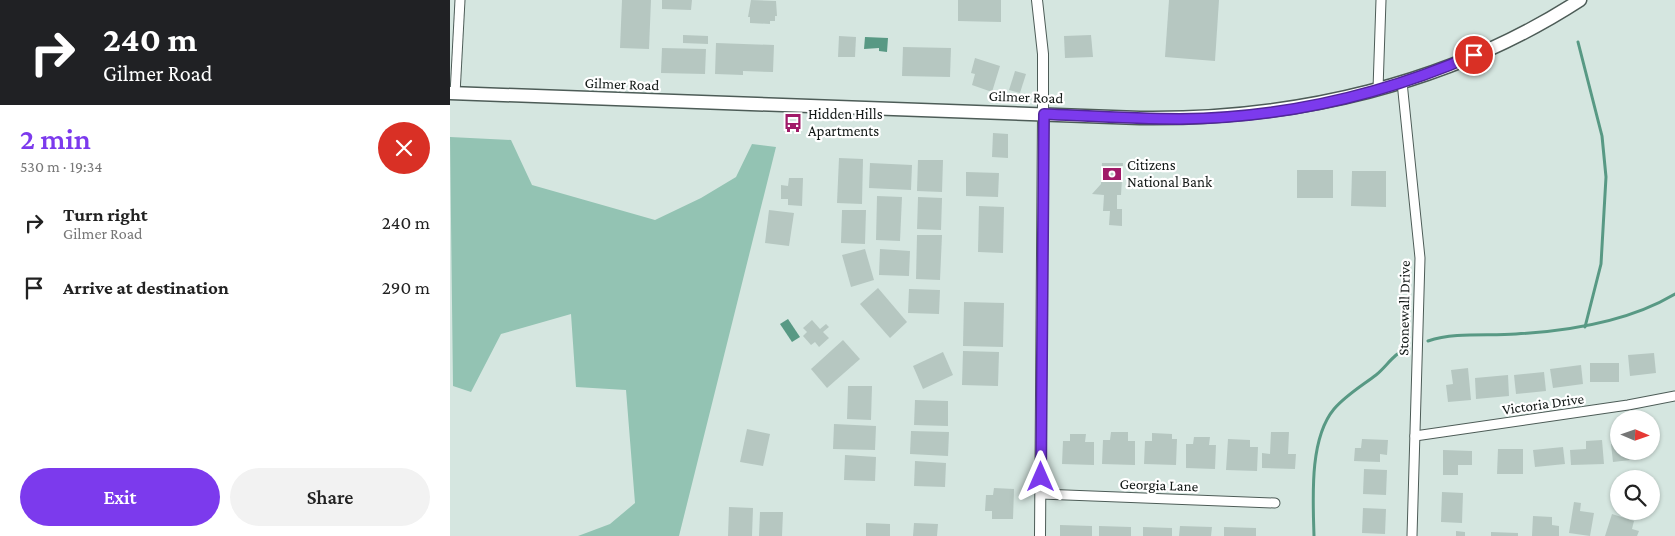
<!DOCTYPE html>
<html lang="en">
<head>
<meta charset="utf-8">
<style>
	:root { --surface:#fff; --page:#f2f2f2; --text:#222; --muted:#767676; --accent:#7c3aed }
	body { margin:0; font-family:"Crimson Pro",serif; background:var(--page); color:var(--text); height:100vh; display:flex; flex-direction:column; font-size:19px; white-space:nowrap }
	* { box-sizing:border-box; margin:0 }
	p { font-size:16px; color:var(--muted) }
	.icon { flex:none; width:28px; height:28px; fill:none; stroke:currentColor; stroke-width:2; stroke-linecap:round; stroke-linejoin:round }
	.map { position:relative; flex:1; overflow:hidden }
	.panel { display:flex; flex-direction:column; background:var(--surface); width:450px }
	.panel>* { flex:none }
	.banner { background:#202124; color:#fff; overflow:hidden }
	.needle { width:32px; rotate:92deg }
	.controls { position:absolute; left:1160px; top:410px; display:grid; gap:10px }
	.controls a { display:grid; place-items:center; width:50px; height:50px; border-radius:50%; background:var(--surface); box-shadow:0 1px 4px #0004; font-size:25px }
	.pin { position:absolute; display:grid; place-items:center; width:42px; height:42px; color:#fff; margin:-21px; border:2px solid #fff; border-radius:50%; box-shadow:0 1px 5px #0007 }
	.me { position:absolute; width:55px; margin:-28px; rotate:0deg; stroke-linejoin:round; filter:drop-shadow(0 0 4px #0008) }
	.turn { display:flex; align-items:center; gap:18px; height:105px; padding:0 20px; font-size:22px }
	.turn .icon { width:65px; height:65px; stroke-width:2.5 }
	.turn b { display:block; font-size:35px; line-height:42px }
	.round { display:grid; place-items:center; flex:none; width:52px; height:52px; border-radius:26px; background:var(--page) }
	.head { display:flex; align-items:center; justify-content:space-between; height:85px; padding:0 20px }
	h1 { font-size:30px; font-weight:600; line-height:38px; color:var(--accent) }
	.primary-button { display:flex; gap:10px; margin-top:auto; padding:10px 20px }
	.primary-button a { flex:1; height:58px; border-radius:30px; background:var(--accent); color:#fff; font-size:20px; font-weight:600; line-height:58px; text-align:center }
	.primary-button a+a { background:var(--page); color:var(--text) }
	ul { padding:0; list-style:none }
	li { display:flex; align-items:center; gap:15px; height:65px; padding:0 20px }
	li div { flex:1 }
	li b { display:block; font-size:19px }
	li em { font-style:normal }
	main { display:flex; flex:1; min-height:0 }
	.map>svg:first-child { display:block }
	.green { fill:#93c3b3 }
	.water { fill:#589984 }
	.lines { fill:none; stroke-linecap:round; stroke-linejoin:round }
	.stream { stroke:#589984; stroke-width:3 }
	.building { fill:#b6c7c1 }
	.minor-casing { stroke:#4d5c57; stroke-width:11 }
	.tertiary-casing { stroke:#4d5c57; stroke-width:12 }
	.primary-casing { stroke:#4d5c57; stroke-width:15 }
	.minor { stroke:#fff; stroke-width:9 }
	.tertiary { stroke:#fff; stroke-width:10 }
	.primary { stroke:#fff; stroke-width:12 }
	.route-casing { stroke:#51269a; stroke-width:12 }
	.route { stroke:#7c3aed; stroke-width:9 }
	.labels { text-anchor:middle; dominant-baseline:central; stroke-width:4.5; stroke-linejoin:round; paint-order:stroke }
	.street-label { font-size:15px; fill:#111715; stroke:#fff }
	.poi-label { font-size:15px; fill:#111715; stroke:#fff; text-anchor:start }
</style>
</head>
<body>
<main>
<section class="panel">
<div class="banner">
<div class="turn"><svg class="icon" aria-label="right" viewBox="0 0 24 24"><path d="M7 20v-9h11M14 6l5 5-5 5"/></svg><div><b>240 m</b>Gilmer Road</div></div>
</div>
<div class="head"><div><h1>2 min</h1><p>530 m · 19:34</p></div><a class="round" style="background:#d93025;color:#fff"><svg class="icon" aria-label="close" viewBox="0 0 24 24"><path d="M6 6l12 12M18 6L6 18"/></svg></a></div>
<ul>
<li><svg class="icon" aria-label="right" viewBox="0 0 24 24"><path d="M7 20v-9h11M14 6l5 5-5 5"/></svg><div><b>Turn right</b><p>Gilmer Road</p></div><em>240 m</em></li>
<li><svg class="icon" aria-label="arrive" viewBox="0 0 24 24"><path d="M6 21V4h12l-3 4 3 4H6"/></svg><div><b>Arrive at destination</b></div><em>290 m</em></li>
</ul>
<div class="primary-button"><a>Exit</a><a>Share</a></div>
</section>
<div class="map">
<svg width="1225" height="536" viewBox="0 0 1225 536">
	<rect width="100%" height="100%" fill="#d5e6e0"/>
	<!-- green -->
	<polygon class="green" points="0,137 61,140 82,185 205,220 251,198 286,177 302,144 326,147 229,536 128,536 160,524 185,503 176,390 126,387 121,314 51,334 21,392 3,386"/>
	<!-- water -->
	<g class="water">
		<polygon points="415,37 438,38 437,52 429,51 429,48 414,49"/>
		<polygon points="338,319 350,337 342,342 330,324"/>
	</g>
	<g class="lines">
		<!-- stream -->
		<g class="stream">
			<polyline points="1128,42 1152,136 1156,177 1151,264 1135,327"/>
			<path d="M978,341C1005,332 1037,336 1066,334C1120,331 1178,322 1225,294"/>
			<path d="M864,536C863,499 859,439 884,409C896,395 913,385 926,375C937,366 944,353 958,348"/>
		</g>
	</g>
	<!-- building -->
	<g class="building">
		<polygon points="172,0 201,0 199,49 170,48"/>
		<polygon points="212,0 242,0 241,10 212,9"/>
		<polygon points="301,0 326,1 327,16 325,16 325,21 320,21 320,24 300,23 300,17 298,17"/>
		<polygon points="508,0 551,0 551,22 508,21"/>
		<polygon points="719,0 769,0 765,61 715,57"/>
		<polygon points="233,35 258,36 258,44 233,43"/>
		<polygon points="641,35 643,57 615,58 614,36"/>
		<polygon points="389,36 406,37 405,57 388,57"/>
		<polygon points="266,43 324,45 323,72 293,71 293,75 265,74"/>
		<polygon points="453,47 501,48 500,77 452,76"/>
		<polygon points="212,48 256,49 255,74 211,73"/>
		<polygon points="525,58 550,66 542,92 522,85 525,74 521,73"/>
		<polygon points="565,71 576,74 570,93 559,90"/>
		<polygon points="543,133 558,134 558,158 542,157"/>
		<polygon points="389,158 413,159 412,204 387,203"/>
		<polygon points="468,160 493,160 492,192 467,191"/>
		<polygon points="420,163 462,165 461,190 419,188"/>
		<polygon points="652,163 673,163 671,195 667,195 667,209 672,209 672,226 659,225 660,211 653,211 654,195 642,194 651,184"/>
		<rect x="847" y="170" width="36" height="28"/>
		<polygon points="902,171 936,171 936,207 901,206"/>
		<polygon points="516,172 549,173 548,197 516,196"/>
		<polygon points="339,178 353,178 352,206 338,205 338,199 331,199 331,185 338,186"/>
		<polygon points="427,196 452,197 450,241 426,240"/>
		<polygon points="468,197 492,198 491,230 467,229"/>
		<polygon points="529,206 554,207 553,253 528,252"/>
		<polygon points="319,210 344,213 339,246 315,243"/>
		<polygon points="392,210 416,210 415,244 391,243"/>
		<polygon points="467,235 492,235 490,280 466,279"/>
		<polygon points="415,249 424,280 401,287 392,255"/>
		<polygon points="430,249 460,251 459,276 429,275"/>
		<polygon points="428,288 457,322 440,338 410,304"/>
		<polygon points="459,289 490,290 489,314 458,313"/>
		<polygon points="514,302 554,303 553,347 513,346"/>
		<polygon points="362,320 370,329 376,324 379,327 373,332 379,338 369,347 365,342 361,345 353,336 357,332 353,328"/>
		<polygon points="393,340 410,359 377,388 361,369"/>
		<polygon points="513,351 549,352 548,386 512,385"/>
		<polygon points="493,352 503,375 473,389 463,366"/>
		<polygon points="1204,353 1206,373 1180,376 1178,355"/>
		<rect x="1140" y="363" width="29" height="19"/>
		<polygon points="1131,365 1133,384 1103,388 1100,369"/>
		<polygon points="1018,368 1021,400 998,402 996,385 1003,384 1001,370"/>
		<polygon points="1094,372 1096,391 1066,394 1064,375"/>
		<polygon points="1058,375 1059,396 1026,399 1025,378"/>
		<polygon points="398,386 422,386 421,420 397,419"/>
		<polygon points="465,400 498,401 498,426 464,425"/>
		<polygon points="384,424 426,426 425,450 383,449"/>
		<polygon points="297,429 320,434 313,466 290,462"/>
		<polygon points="461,431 499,432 498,456 460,454"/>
		<polygon points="661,432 678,432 678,441 685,441 685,465 652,464 653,440 660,440"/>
		<polygon points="821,432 839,432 838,454 846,454 845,469 812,468 812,453 820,454"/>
		<polygon points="702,433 722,434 722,439 727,439 726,465 694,464 695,441 702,441"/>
		<polygon points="620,434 636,434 635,442 644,442 644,465 612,464 613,441 620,441"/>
		<polygon points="744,437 760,437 759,445 766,445 765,469 736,468 736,444 743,444"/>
		<polygon points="778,439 800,440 800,447 808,447 807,471 776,470"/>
		<polygon points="912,439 938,440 937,455 930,454 930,462 904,461 905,448 911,448"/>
		<polygon points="1152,440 1154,464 1121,465 1120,450 1136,449 1136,441"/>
		<polygon points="1169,443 1169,451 1189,451 1189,459 1163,462 1161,444"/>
		<polygon points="1113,447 1115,464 1085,467 1083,450"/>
		<polygon points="1048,449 1073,449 1073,474 1047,474"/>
		<polygon points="993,450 1022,451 1022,465 1008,465 1008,475 993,475"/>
		<polygon points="395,455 426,457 425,481 394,480"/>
		<polygon points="465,461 496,463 495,487 464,486"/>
		<polygon points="914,469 937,470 936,495 913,494"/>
		<polygon points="544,488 564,489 563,519 542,519 542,511 535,511 536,495 543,495"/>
		<polygon points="992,492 1013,493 1012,523 991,522"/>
		<polygon points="1124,502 1131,503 1130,511 1144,513 1140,536 1119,533"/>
		<polygon points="279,507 303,508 302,536 278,536"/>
		<polygon points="913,508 936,509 935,534 912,533"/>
		<polygon points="310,512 333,512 332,536 309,536"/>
		<polygon points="1162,514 1184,521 1182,529 1189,531 1187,536 1155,536"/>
		<polygon points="1083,516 1102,517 1102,525 1109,526 1109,536 1082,536"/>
		<polygon points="416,523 440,524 440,536 416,536"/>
		<polygon points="464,523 488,524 487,536 463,536"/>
		<polygon points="610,525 642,526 642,536 610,536"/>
		<polygon points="649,526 681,527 681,536 649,536"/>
		<polygon points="730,526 762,527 761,536 729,536"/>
		<polygon points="693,527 722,528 722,536 693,536"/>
		<polygon points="774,527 806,528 806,536 774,536"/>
		<polygon points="1006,531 1015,532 1015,536 1006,536"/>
		<polygon points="1041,532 1068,533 1068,536 1041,536"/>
	</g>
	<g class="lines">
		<!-- minor casing -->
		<g class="minor-casing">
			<g id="minor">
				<polyline points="952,82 970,258 962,536"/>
				<polyline points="928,89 931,0"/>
				<polyline points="5,94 10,0"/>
				<polyline points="965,436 1178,405 1225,396"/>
				<polyline points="591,494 825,503"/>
			</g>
		</g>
		<!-- tertiary casing -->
		<g class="tertiary-casing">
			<polyline id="tertiary" points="587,0 593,54 593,114 590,536"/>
		</g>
		<!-- primary casing -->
		<g class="primary-casing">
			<path id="primary" d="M0,93L690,118C844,120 999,85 1130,0"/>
		</g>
		<!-- minor -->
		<use href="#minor" class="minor"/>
		<!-- tertiary -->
		<use href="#tertiary" class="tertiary"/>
		<!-- primary -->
		<use href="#primary" class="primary"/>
	</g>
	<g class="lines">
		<!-- route casing -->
		<g class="route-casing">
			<path id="route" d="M591,477L594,114C639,116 684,119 730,119C831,118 932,95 1024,55"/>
		</g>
		<!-- route -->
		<use href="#route" class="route"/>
	</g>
	<!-- icons -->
	<defs>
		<g id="bus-bare" transform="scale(1.5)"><path d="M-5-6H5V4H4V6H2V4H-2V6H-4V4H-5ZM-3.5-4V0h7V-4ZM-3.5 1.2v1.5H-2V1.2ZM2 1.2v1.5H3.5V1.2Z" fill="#a01a68" stroke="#fff" stroke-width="2.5" paint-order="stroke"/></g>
		<g id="bank-bare" transform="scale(1.5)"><path d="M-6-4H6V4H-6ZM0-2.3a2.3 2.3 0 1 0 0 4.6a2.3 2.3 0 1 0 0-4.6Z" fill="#a01a68" stroke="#fff" stroke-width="2.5" paint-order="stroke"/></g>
	</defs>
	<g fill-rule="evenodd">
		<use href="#bus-bare" x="343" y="123"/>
		<use href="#bank-bare" x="662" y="174"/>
	</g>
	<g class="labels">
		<!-- street labels -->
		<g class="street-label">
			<text transform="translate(172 84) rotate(2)">Gilmer Road</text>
			<text transform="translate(576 97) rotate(2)">Gilmer Road</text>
			<text transform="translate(954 308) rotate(-89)">Stonewall Drive</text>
			<text transform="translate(1093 404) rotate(-8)">Victoria Drive</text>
			<text transform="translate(709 485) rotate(2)">Georgia Lane</text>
		</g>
		<!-- poi labels -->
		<g class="poi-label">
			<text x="358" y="114">Hidden Hills<tspan x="358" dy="17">Apartments</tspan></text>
			<text x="677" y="165">Citizens<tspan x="677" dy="17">National Bank</tspan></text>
		</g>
	</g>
</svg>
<div class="controls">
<a><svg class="needle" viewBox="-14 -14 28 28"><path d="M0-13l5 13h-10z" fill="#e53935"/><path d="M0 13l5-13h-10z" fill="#767676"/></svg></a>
<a><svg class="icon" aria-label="search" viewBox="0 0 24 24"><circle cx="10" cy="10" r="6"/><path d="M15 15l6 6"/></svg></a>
</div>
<div class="pin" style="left:1024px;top:55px;background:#d93025"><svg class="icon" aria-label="arrive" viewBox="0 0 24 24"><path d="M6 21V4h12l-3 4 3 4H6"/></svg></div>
<svg class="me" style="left:591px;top:477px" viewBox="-20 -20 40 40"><path d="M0-17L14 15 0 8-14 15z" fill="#7c3aed" stroke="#fff" stroke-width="4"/></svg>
</div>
</main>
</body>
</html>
